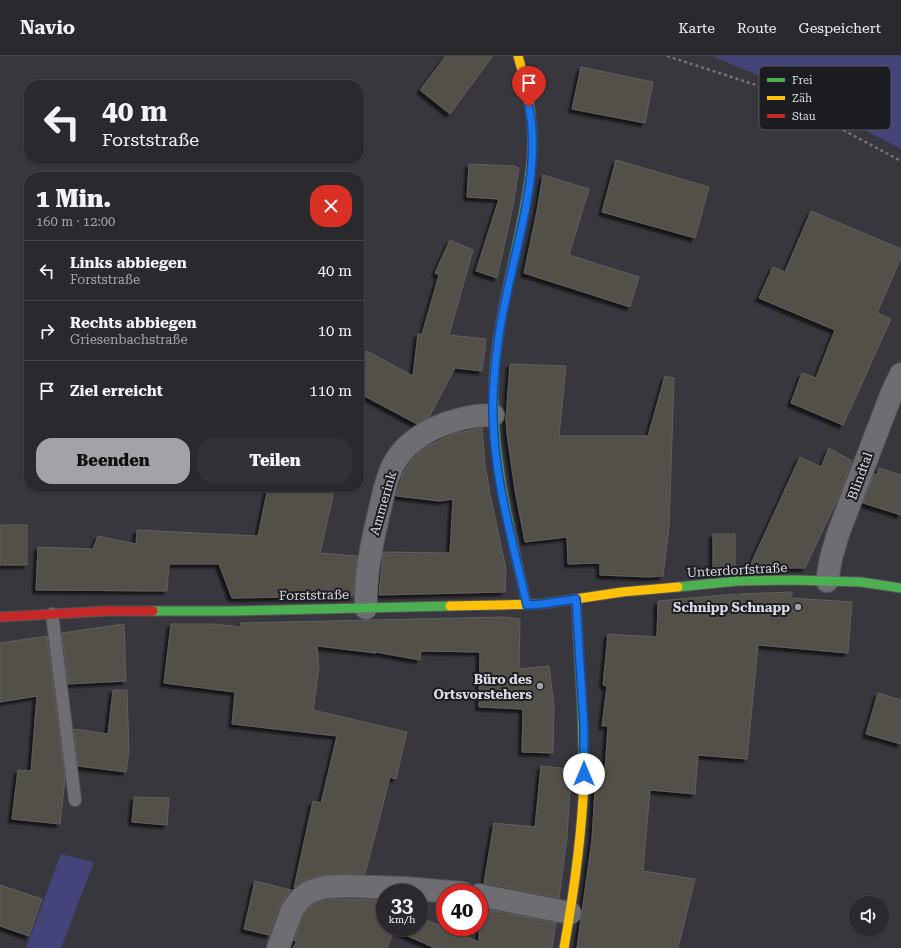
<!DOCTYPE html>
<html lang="de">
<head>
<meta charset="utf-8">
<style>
	:root { --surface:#29292e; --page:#313136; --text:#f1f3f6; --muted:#a5a6aa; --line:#45454a; --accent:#a2a2a9 }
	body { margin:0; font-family:"Roboto Serif",serif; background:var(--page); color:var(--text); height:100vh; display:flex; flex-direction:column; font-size:15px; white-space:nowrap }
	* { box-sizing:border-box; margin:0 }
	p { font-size:13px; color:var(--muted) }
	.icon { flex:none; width:22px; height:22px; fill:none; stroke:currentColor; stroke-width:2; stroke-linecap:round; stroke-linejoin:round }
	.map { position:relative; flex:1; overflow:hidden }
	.panel { position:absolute; left:24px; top:116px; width:340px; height:320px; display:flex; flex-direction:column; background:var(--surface); border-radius:16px; box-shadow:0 1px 3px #0004,0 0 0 1px var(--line) }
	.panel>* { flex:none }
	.guide { position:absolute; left:24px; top:24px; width:340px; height:84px; border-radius:16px; box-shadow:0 1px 3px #0004,0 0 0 1px var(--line); background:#29292e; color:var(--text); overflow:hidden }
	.controls { position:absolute; left:849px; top:840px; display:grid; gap:8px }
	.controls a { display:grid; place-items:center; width:40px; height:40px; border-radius:50%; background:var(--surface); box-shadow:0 1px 3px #0004,0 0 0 1px var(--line); font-size:20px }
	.speed { position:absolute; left:376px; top:828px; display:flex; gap:8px; font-size:20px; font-weight:700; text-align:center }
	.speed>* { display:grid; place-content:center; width:52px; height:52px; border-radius:50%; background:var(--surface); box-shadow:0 1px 3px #0004,0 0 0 1px var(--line); line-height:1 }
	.speed small { font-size:10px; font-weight:400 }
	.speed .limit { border:6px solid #d22; background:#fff; color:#111 }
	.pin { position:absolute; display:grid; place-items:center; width:34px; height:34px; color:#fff; margin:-41px -17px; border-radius:50% 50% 50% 0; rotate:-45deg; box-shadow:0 0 4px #0007 }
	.pin .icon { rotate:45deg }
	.me { position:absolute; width:44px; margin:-22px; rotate:0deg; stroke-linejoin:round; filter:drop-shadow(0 0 3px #0008) }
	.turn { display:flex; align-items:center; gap:14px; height:84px; padding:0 12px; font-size:18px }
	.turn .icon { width:52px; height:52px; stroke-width:2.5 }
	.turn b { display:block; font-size:28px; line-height:34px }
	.round { display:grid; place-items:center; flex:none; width:42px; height:42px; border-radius:16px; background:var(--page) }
	.summary { display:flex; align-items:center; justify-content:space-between; height:68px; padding:0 12px }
	h1 { font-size:24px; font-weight:800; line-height:30px }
	.primary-button { display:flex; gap:8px; margin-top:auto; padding:8px 12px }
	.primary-button a { flex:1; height:46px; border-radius:16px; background:var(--accent); color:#111; font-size:16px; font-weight:800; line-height:46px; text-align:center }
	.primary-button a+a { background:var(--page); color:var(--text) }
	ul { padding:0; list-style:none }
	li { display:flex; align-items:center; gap:12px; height:60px; padding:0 12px; border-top:1px solid var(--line) }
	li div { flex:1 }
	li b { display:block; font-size:15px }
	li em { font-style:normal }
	header { display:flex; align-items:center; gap:24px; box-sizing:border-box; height:56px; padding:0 20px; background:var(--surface); border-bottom:1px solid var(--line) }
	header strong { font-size:19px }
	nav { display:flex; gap:22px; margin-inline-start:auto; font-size:14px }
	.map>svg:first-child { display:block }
	.green { fill:#44437a }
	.building { fill:#53504a; stroke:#605f5f; filter:url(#shadow) }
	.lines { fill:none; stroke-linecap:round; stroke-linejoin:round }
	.lane-casing { stroke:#54555a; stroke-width:14 }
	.street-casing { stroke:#54555a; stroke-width:24 }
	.fast-casing { stroke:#54555a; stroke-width:11 }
	.slow-casing { stroke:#54555a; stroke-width:11 }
	.jam-casing { stroke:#54555a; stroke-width:11 }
	.path { stroke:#727277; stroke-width:2.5; stroke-dasharray:3 3; stroke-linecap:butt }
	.lane { stroke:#6d6d72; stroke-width:12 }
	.street { stroke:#6d6d72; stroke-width:22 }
	.fast { stroke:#4caf50; stroke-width:9 }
	.slow { stroke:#ffc107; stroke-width:9 }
	.jam { stroke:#c62828; stroke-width:9 }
	.route-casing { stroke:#114b97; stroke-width:10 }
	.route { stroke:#1a73e8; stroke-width:7 }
	.poi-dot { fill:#a2a2a9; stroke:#1c1d22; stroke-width:1.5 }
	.labels { text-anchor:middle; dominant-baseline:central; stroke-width:4; stroke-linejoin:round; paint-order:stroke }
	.street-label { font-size:13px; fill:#dbdce3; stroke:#1c1d22 }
	.poi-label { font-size:13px; font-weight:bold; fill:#dbdce3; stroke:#1c1d22; text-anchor:end }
	.key { fill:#1c1d22; stroke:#55565c; stroke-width:1 }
	.key-label { font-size:11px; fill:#dbdce3 }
</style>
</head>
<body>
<header>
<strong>Navio</strong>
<nav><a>Karte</a><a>Route</a><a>Gespeichert</a></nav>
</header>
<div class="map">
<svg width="901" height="892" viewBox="0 0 901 892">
	<defs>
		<filter id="shadow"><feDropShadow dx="-3.5" dy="3.5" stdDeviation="1" flood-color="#0009"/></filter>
	</defs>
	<rect width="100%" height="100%" fill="#37373d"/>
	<!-- green -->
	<g class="green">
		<polygon points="712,0 901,0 901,93 769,24"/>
		<polygon points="61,798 94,806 61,892 26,892"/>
	</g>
	<!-- building -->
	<g class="building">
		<polygon points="446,0 493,0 450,58 420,34"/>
		<polygon points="581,11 653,26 645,67 572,53"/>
		<polygon points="616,104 709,131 695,182 602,156"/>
		<polygon points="469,108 514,110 519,112 513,150 497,222 476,215 499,143 467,141"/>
		<polygon points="543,119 589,133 569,199 639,221 630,251 524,217 537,155"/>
		<polygon points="811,155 901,193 901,202 877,257 891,263 843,369 791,347 802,317 816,322 835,274 759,242 773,211 785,216"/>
		<polygon points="450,184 473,194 449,279 486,283 482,315 455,312 429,361 417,368 359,337 359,311 367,295 413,320 418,278 422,278 439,219 435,217"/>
		<polygon points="510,308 566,310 559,380 648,380 665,320 674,322 669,471 663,520 649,521 600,519 600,507 568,508 567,481 525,486 515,434 507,378 506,363"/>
		<polygon points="482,372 485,409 490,438 506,513 505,536 379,539 383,496 450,497 453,443 440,445 396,440 403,417 410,406 418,397 428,390 453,378"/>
		<polygon points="829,392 852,405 839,440 805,512 749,512 800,401 821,411"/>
		<polygon points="879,412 901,419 901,459 863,447 874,418 877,419"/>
		<polygon points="268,431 335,431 320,497 357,500 353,540 232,542 219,508 169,508 167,535 36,534 38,491 93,493 98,480 136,488 137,474 258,480"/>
		<rect x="0" y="469" width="27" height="40"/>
		<polygon points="713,478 735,478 735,513 713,515"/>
		<polygon points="793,536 790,542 852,546 848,597 758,589 747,703 698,699 695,738 650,734 643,815 695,823 678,892 577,892 592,784 596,716 605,716 608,670 602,670 607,630 603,629 608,578 657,581 658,545 735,538 735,543 738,538"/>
		<polygon points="504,561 520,563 519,613 549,610 554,650 553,697 522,696 523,653 479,651 480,596 421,595 420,604 376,596 376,597 317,590 319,611 313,654 407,676 396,723 390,721 365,818 344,818 322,819 307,823 294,832 313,745 321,747 337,680 232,668 235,636 164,627 171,568 213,568 242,571 240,567"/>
		<polygon points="124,568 126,625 68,628 62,577"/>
		<polygon points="47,580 65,723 60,768 12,763 18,714 31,715 37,640 0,646 0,587"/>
		<polygon points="113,634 127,634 129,696 126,716 78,710 74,673 108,678"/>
		<polygon points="878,637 901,644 901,688 866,678"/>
		<polygon points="541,710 571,713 567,781 559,842 484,827 494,767 535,771"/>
		<polygon points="134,741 169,742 167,769 132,766"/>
		<polygon points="255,825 291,834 280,849 269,879 244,873"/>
		<polygon points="0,829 42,843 29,880 0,870"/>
		<polygon points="327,843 377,844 385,847 385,871 419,871 419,861 479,886 480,852 556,867 552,892 435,892 394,874 387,892 293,892 297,885 294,885 303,860 310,851 316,846"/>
	</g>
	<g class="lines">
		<!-- lane casing -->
		<g class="lane-casing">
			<polyline id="lane" points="52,558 75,744"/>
		</g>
		<!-- street casing -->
		<g class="street-casing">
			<g id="street">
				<polyline points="827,525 831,502 838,478 891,339 901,318"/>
				<path d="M366,552C365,521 371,491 378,461C382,445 385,427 392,411C409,376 456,359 493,359"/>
				<polyline points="479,839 570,857"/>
				<polyline points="278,892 292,854 301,842 311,835 325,831 345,830 405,832 463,837"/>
			</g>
		</g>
		<!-- fast casing -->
		<g class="fast-casing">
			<g id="fast">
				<polyline points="678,531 737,525 793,524 861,526 901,532"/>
				<polyline points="576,543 582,652 584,722"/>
				<path d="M527,549C510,474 490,399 494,322C498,253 521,187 530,119"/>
				<polyline points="153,555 231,555 450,550"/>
			</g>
		</g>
		<!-- slow casing -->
		<g class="slow-casing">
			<g id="slow">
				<path d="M518,0C530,40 536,78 530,119"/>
				<polyline points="450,550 542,548 622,536 678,531"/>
				<path d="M564,892C574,836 582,779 584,722"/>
			</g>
		</g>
		<!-- jam casing -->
		<g class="jam-casing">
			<polyline id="jam" points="0,561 107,555 153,555"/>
		</g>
		<!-- path -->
		<polyline class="path" points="667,0 765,32 901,105"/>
		<!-- lane -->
		<use href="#lane" class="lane"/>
		<!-- street -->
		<use href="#street" class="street"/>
		<!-- fast -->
		<use href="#fast" class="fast"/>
		<!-- slow -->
		<use href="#slow" class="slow"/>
		<!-- jam -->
		<use href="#jam" class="jam"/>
	</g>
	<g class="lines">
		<!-- route casing -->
		<g class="route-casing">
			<path id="route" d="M529,51C544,125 507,212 498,286C495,310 492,334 493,359C494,423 513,487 527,549L542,548L576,543L584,671V718"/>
		</g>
		<!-- route -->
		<use href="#route" class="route"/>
	</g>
	<!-- markers -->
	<g class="poi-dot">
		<circle cx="798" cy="551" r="4"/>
		<circle cx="540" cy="630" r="4"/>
	</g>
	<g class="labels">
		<!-- street labels -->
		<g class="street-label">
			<text transform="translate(860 420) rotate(-70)">Blindtal</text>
			<text transform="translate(383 447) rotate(-74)">Ammerink</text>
			<text transform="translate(737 514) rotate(-3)">Unterdorfstraße</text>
			<text transform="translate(314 539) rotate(-1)">Forststraße</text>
		</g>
		<!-- poi labels -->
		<g class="poi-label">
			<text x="790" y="551">Schnipp Schnapp</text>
			<text x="532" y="623">Büro des<tspan x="532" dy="15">Ortsvorstehers</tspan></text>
		</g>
	</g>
	<!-- legend -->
	<rect x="759" y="10" width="132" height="64" rx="6" class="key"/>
	<rect x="767" y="22" width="18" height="4" fill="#4caf50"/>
	<rect x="767" y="40" width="18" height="4" fill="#ffc107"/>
	<rect x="767" y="58" width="18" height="4" fill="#c62828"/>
	<g class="key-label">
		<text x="792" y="28">Frei</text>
		<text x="792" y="46">Zäh</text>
		<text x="792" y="64">Stau</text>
	</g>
</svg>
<div class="controls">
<a><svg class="icon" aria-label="sound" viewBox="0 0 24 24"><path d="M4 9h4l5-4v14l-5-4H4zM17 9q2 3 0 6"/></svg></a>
</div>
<div class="speed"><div>33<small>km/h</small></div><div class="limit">40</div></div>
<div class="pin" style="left:529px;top:51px;background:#d93025"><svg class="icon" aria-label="arrive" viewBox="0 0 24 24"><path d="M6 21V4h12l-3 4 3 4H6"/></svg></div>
<svg class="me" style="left:584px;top:718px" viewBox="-20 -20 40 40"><circle r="19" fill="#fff"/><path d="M0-13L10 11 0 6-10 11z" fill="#1a73e8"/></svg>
<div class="guide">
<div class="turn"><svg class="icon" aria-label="left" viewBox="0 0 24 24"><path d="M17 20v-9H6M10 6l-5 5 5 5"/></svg><div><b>40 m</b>Forststraße</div></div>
</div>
<section class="panel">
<div class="summary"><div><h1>1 Min.</h1><p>160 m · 12:00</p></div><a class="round" style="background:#d93025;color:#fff"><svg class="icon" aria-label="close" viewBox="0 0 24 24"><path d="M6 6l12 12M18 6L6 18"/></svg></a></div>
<ul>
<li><svg class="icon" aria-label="left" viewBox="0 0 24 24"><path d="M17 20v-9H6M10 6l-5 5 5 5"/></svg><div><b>Links abbiegen</b><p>Forststraße</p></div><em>40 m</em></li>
<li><svg class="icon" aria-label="right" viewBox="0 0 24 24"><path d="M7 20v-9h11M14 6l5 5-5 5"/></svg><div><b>Rechts abbiegen</b><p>Griesenbachstraße</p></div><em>10 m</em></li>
<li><svg class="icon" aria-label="arrive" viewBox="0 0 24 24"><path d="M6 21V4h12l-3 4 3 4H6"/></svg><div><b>Ziel erreicht</b></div><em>110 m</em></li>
</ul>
<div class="primary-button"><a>Beenden</a><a>Teilen</a></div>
</section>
</div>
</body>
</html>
